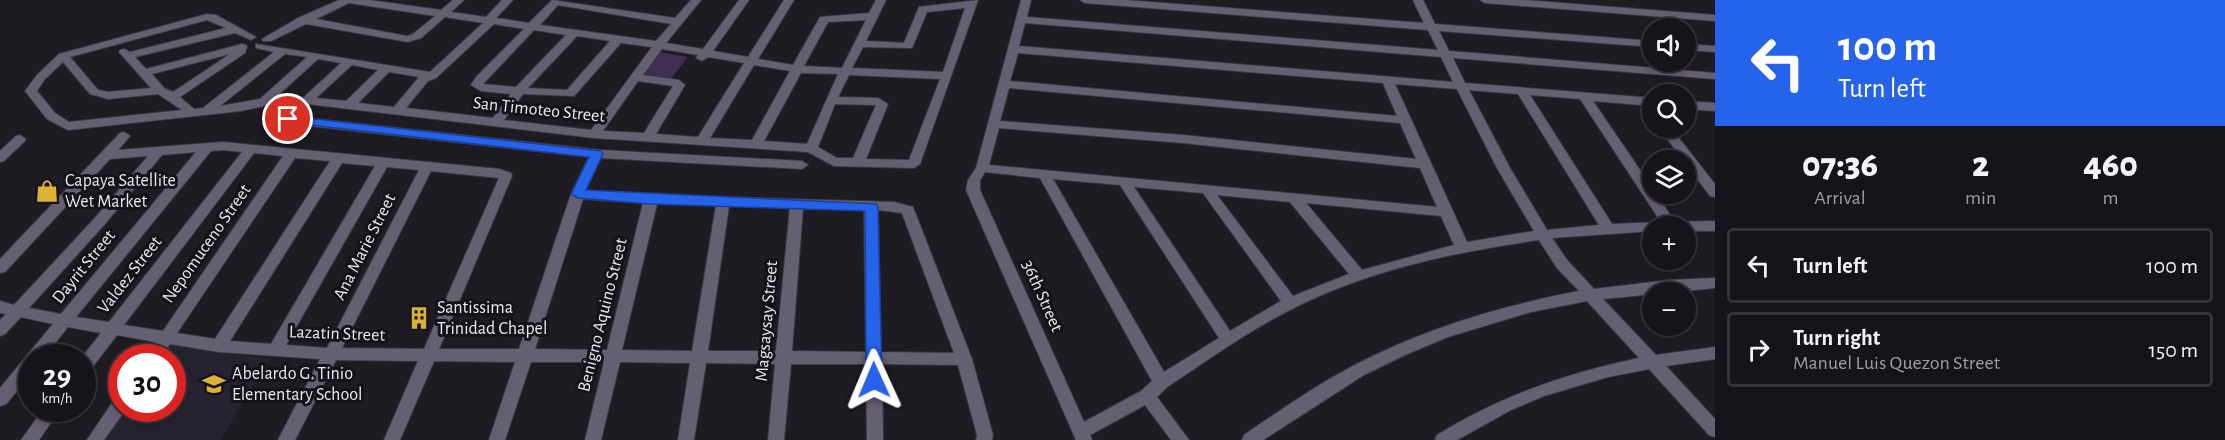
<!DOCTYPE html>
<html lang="en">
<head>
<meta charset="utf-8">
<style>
	:root { --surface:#16141a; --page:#1f1d23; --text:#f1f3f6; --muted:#9e9ea2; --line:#353339 }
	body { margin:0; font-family:"Alegreya Sans",sans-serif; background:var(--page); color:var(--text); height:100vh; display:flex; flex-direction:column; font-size:22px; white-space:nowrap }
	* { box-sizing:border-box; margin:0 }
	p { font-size:20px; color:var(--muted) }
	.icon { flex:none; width:33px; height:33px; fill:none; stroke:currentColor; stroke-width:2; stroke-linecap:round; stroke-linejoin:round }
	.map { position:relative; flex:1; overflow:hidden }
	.panel { display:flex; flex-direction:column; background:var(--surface); width:510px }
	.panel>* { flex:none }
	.hud { background:#2563eb; color:#fff; overflow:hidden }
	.buttons { position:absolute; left:1642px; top:18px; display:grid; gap:12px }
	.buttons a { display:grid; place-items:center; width:54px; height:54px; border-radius:50%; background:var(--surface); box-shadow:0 3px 9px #0003,0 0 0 2px var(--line); font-size:30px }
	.speed { position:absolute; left:18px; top:344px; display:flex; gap:12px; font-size:30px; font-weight:700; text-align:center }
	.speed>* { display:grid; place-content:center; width:78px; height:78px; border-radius:50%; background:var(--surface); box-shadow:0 3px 9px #0003,0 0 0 2px var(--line); line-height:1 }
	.speed small { font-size:15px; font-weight:400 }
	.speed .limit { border:9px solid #d22; background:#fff; color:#111 }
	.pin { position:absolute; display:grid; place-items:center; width:51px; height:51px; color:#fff; margin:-26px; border:3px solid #fff; border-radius:50%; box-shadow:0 2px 6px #0007 }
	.me { position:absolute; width:66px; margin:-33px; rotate:359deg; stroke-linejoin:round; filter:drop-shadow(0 0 4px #0008) }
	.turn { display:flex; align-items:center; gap:21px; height:126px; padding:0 24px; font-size:27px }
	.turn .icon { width:78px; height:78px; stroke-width:2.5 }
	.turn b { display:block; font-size:42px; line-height:51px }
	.eta { display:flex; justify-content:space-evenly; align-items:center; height:102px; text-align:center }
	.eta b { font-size:36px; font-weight:800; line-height:42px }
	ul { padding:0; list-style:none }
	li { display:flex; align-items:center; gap:18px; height:75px; margin:0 12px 9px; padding:0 12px; border:3px solid var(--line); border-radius:6px }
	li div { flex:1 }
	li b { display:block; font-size:22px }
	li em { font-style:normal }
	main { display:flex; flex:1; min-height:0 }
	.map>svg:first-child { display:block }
	.built { fill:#26222f }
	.green { fill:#3c2f51 }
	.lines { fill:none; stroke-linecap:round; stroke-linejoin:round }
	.minor-casing { stroke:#3b383f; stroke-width:2 }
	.minor { fill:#655f72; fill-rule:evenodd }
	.route { fill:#2563eb; stroke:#184099; stroke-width:1.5 }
	.labels { text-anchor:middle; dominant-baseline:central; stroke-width:6; stroke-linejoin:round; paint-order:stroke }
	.street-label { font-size:18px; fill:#eae8ee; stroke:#15121a }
	.poi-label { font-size:18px; fill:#eae8ee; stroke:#15121a; text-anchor:start }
</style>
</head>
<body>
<main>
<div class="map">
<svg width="1715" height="440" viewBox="0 0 1715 440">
	<rect width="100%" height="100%" fill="#1e1b23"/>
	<!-- built -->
	<polygon class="built" points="169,344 270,359 220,440 102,440 125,408 172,408 172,357 160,357"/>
	<!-- green -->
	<polygon class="green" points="660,52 688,57 670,80 641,75"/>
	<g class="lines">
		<!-- minor casing -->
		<g class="minor-casing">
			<g id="minor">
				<path d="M339,0H369L441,10L453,0H464L451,12L486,17L502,0H513L496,18L529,23L552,0L675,18L691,0H701L666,43L703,49L739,0H749L713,51L748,57L784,0H794L758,59L793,65L820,17L869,13L876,0H886L866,41L904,43L919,7L978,0L920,164L914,168L834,166L808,152L594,138L307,104L264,106L241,111L68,130L47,119L25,91L37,75L59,54L207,14L216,15L256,37L251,40L235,33L135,57L146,69L242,44L246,45L247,47L245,53L180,97L194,109L203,108L274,52L256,48V44L430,72L483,23L445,17L421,38L408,42L306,24L271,41H263L262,39L298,18ZM349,3L435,16L413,34L407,36L316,19ZM558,5L671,24L656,41L540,25ZM965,8L943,72L852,68L863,47L912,48L927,12ZM207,20L226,28L130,52L124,49L120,50L119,52L151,88L108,92L98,90L70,57ZM866,20L842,68L804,66L828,22ZM494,24L524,29L476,77L471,85L481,91L511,94L493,118L406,108L428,81L436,78ZM534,30L566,35L516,87L483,84ZM577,36L610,41L567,90L528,88ZM621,43L652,47L591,130L504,120L523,94L574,96ZM662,49L698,55L696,58L702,61L708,57L744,63L698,137L656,134L685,85L679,80L643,75ZM230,54L173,92L164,88L152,74ZM285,54L307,57L260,99L220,106ZM318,59L341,63L304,97L275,98ZM63,62L90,94L108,99L158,94L182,110L69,122L55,113L37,91L45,79ZM352,65L378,70L346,101L316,98ZM754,65L790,71L752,140L710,138ZM389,72L419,77L394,107L358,103ZM801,73L838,74L807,144L764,141ZM849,75L940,79L909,160L866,159L888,104L878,98L838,97ZM638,81L673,86L644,133L603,131ZM835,104L876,105L853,158H837L818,147Z"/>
				<path d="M1021,0H1031L1027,17L1438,50L1428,30L1085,3L1080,0H1125L1424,23L1413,0H1423L1435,24L1653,41V47L1439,31L1449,51L1715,73V79L1453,58L1465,83L1653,98V106L1593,101L1653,189V194H1656L1675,222L1715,221V231H1686V226H1653V231L1552,238L1567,260L1594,289L1669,280L1715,278V288L1603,299L1656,355L1715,347V359L1666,366L1715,419V437L1709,435L1649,369L1608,377L1544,396L1511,410L1457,440H1435L1437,435C1500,396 1567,373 1639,358L1587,301L1531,312L1448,337L1405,355L1364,375L1263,440H1242L1244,435C1279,411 1315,386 1353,366C1423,329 1500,306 1579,291L1557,268L1539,240C1455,252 1367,270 1290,310C1248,331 1207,361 1167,387L1157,397L1189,440H1171L1145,405L1090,435L1092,440H1076L966,190L968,180L976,168ZM1025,23L1441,57L1453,82L1019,46ZM1018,53L1383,83L1397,116L1010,81ZM1395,84L1457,89L1497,168L1534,231L1467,242ZM1009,88L1400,123L1416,159L1183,135L1000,121ZM1469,90L1518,94L1599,225L1547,230L1510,168ZM1530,95L1580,99L1661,222L1612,224ZM999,128L1183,143L1420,168L1437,207L989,165ZM985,172L1040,178L1152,381L1141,391L1084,422L980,190V180ZM1053,179L1120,185L1219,338L1164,372ZM1134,187L1203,193L1281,301L1230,331ZM1217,195L1290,202L1349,274L1293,296ZM1306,203L1441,216L1454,245L1362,270Z"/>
				<polygon points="1480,0 1524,0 1715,15 1715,21 1485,3"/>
				<polygon points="1686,44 1715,46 1715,52 1686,50"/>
				<polygon points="1686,101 1715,103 1715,111 1686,109"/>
				<path d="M269,114L600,150L802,161L808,165L802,169L600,158L586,190L651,195L894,202L913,207L972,359L993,435L992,440H976L977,435L958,365L882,364L883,440H867L866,364H791L784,440H768L775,364L706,363L694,440H678L690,363L620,362L601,440H585L604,362H531L505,440H489L515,362L434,361L400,440H384L418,361L336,360L295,440H278L320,359L219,352L170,344L161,357H145L155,342L117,335L88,373L82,375V357L101,333L68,327L44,357H32V373L6,404L0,406V388L53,324L21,317L5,334L0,336V320L6,314L0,313V301L14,305L94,219L148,156L110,159L5,272L0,273V259L120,133L124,132L130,136L118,150L223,142L499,169L511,173L512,176L439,349H519L571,194L589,157L265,121L263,118L265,115ZM223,150L242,152L109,322L76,317L211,151ZM196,152L61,314L29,308L104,225L162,155ZM254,153L283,156L163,331L124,325ZM295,158L330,161L215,339L177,333ZM342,163L375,166L271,344L230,341ZM387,167L419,170L327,348L286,345ZM431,171L499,178L424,349L342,348ZM583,199L643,203L607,350L535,349ZM657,204L716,205L692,351L622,350ZM729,206L790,207L776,351H708ZM803,208L864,210L866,352L792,351ZM878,210L902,213L954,353L881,352Z"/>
				<polygon points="1659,128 1671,128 1715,184 1715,197 1710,196 1686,164 1686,160 1683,160"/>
				<polygon points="20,135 26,139 24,142 4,161 0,162 0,151 16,136"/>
				<polygon points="122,395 122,408 127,408 104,440 87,440 116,397"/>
				<polygon points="44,408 61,408 39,440 21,440"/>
			</g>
		</g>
		<!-- minor -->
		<use href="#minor" class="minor"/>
	</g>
	<!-- route -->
	<polygon class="route" points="288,116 601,151 603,154 586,190 876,204 878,207 882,380 880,384 874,386 868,384 866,380 865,211 651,204 578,198 571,194 589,157 284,122 282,119"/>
	<!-- icons -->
	<defs>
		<g id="shop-bare" transform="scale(1.8)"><path d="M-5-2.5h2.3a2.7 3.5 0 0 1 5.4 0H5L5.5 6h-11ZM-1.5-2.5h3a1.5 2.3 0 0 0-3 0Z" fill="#dbb233" stroke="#15121a" stroke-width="2.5" paint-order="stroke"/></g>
		<g id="building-bare" transform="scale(1.8)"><path d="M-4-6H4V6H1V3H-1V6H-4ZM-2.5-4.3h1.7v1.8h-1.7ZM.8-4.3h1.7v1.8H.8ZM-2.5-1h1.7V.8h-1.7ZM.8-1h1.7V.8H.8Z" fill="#dbb233" stroke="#15121a" stroke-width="2.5" paint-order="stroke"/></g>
		<g id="school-bare" transform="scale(1.8)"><path d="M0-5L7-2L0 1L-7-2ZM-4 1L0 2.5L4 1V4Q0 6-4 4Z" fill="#dbb233" stroke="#15121a" stroke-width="2.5" paint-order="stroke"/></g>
	</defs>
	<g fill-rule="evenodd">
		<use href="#shop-bare" x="47" y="191"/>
		<use href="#building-bare" x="419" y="318"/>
		<use href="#school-bare" x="214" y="384"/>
	</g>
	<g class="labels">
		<!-- street labels -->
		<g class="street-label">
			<text transform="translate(539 110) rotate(6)">San Timoteo Street</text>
			<text transform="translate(207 244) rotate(-55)">Nepomuceno Street</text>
			<text transform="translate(365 247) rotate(-63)">Ana Marie Street</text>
			<text transform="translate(84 267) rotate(-51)">Dayrit Street</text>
			<text transform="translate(130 275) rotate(-52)">Valdez Street</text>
			<text transform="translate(1042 296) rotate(66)">36th Street</text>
			<text transform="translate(603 315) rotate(-76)">Benigno Aquino Street</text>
			<text transform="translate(767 321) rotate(-85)">Magsaysay Street</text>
			<text transform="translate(337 334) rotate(2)">Lazatin Street</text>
		</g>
		<!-- poi labels -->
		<g class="poi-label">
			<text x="65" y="181">Capaya Satellite<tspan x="65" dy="21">Wet Market</tspan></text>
			<text x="437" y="308">Santissima<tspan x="437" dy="21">Trinidad Chapel</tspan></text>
			<text x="232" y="374">Abelardo G. Tinio<tspan x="232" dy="21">Elementary School</tspan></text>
		</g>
	</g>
</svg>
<div class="buttons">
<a><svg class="icon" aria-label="sound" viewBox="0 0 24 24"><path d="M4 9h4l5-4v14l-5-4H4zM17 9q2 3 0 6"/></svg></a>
<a><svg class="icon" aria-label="search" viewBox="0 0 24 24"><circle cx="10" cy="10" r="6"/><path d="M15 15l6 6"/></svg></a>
<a><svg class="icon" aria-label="layers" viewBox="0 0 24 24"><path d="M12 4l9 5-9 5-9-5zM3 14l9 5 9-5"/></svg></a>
<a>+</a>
<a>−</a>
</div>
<div class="speed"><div>29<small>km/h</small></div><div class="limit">30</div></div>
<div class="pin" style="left:288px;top:119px;background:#d93025"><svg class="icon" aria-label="arrive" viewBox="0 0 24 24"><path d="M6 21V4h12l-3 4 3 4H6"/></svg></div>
<svg class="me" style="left:874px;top:380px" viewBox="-20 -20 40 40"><path d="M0-17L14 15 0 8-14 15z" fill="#2563eb" stroke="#fff" stroke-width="4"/></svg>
</div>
<section class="panel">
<div class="hud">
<div class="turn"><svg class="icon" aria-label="left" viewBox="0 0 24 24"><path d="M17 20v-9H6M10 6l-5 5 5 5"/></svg><div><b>100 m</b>Turn left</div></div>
</div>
<div class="eta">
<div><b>07:36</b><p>Arrival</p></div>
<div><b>2</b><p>min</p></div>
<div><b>460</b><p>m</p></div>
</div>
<ul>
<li><svg class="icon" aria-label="left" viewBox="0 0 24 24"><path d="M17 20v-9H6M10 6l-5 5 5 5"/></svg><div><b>Turn left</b></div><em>100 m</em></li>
<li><svg class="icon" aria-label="right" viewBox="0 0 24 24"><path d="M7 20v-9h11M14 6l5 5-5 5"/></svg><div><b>Turn right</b><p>Manuel Luis Quezon Street</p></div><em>150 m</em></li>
</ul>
</section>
</main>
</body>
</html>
